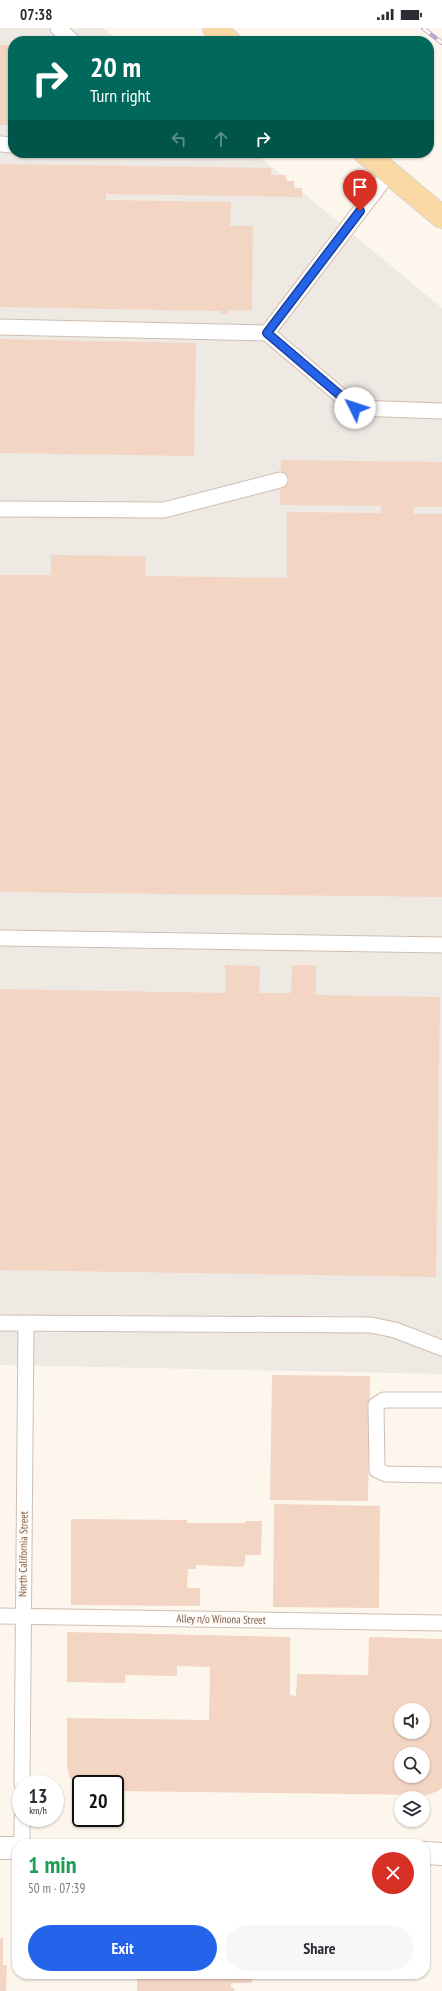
<!DOCTYPE html>
<html lang="en">
<head>
<meta charset="utf-8">
<style>
	:root { --surface:#fff; --page:#f7f7f7; --text:#2b2b33; --muted:#7c7c81; --accent:#2563eb }
	body { margin:0; font-family:"PT Sans Narrow",sans-serif; background:var(--page); color:var(--text); height:100vh; display:flex; flex-direction:column; font-size:15px; white-space:nowrap }
	* { box-sizing:border-box; margin:0 }
	p { font-size:13px; color:var(--muted) }
	.icon { flex:none; width:22px; height:22px; fill:none; stroke:currentColor; stroke-width:2; stroke-linecap:round; stroke-linejoin:round }
	.map { position:relative; flex:1; overflow:hidden }
	.panel { position:absolute; left:12px; top:1811px; width:418px; height:140px; display:flex; flex-direction:column; background:var(--surface); border-radius:16px; box-shadow:0 1px 3px #0004 }
	.panel>* { flex:none }
	.hud { position:absolute; left:8px; top:8px; width:426px; height:122px; border-radius:16px; box-shadow:0 1px 3px #0004; background:#00695c; color:#fff; overflow:hidden }
	.controls { position:absolute; left:394px; top:1675px; display:grid; gap:8px }
	.controls a { display:grid; place-items:center; width:36px; height:36px; border-radius:50%; background:var(--surface); box-shadow:0 1px 3px #0004; font-size:20px }
	.speed { position:absolute; left:12px; top:1747px; display:flex; gap:8px; font-size:20px; font-weight:700; text-align:center }
	.speed>* { display:grid; place-content:center; width:52px; height:52px; border-radius:50%; background:var(--surface); box-shadow:0 1px 3px #0004; line-height:1 }
	.speed small { font-size:10px; font-weight:400 }
	.speed .limit { border:2px solid #111; border-radius:6px; background:#fff; color:#111 }
	.pin { position:absolute; display:grid; place-items:center; width:34px; height:34px; color:#fff; margin:-41px -17px; border-radius:50% 50% 50% 0; rotate:-45deg; box-shadow:0 0 4px #0007 }
	.pin .icon { rotate:45deg }
	.me { position:absolute; width:44px; margin:-22px; rotate:311deg; stroke-linejoin:round; filter:drop-shadow(0 0 3px #0008) }
	.turn { display:flex; align-items:center; gap:14px; height:84px; padding:0 16px; font-size:18px }
	.turn .icon { width:52px; height:52px; stroke-width:2.5 }
	.turn b { display:block; font-size:28px; line-height:34px }
	.lanes { display:flex; align-items:center; height:38px; padding:0 16px; background:#0003; justify-content:center; gap:20px; direction:ltr }
	.lanes .off { opacity:.35 }
	.round { display:grid; place-items:center; flex:none; width:42px; height:42px; border-radius:21px; background:var(--page) }
	.summary { display:flex; align-items:center; justify-content:space-between; height:68px; padding:0 16px }
	h1 { font-size:24px; font-weight:600; line-height:30px; color:#1e9e55 }
	.cta { display:flex; gap:8px; margin-top:auto; padding:8px 16px }
	.cta a { flex:1; height:46px; border-radius:24px; background:var(--accent); color:#fff; font-size:16px; font-weight:600; line-height:46px; text-align:center }
	.cta a+a { background:var(--page); color:var(--text) }
	.status { display:flex; justify-content:space-between; align-items:center; height:28px; padding:0 20px; background:var(--surface); direction:ltr }
	.status svg { height:11px; fill:currentColor }
	.map>svg:first-child { display:block }
	.industrial { fill:#efe9e4 }
	.building { fill:#f3d5c3; fill-rule:evenodd }
	.lines { fill:none; stroke-linecap:round; stroke-linejoin:round }
	.service-casing { stroke:#d1beb0; stroke-width:17 }
	.tertiary-casing { stroke:#d1beb0; stroke-width:24 }
	.primary-casing { stroke:#dad1cd; stroke-width:24 }
	.service { stroke:#fff; stroke-width:15 }
	.tertiary { stroke:#fff; stroke-width:22 }
	.primary { stroke:#fbd9a5; stroke-width:22 }
	.rail-casing { stroke:#b9a8c9; stroke-width:4.5 }
	.rail { stroke:#fffaf3; stroke-width:3; stroke-dasharray:9; stroke-linecap:butt }
	.route-casing { stroke:#184099; stroke-width:10 }
	.route { stroke:#2563eb; stroke-width:7 }
	.labels { text-anchor:middle; dominant-baseline:central; stroke-width:3.5; stroke-linejoin:round; paint-order:stroke }
	.street-label { font-size:11px; fill:#7a5c4d; stroke:#fffaf3 }
</style>
</head>
<body>
<div class="status"><b>07:38</b><svg viewBox="0 0 49 12"><path d="M0 12V9h3v3zM5 12V6h3v6zM10 12V3h3v9zM15 12V0h3v12zM26 1h20v11H26zM47 4h2v5h-2z"/></svg></div>
<div class="map">
<svg width="442" height="1963" viewBox="0 0 442 1963">
	<rect width="100%" height="100%" fill="#fdf6ec"/>
	<!-- industrial -->
	<polygon class="industrial" points="0,0 103,0 119,13 13,13 13,125 255,125 442,280 442,1346 0,1337"/>
	<!-- building -->
	<g class="building">
		<rect x="0" y="17" width="13" height="80"/>
		<polygon points="0,136 271,140 271,147 286,147 286,153 294,153 294,160 302,160 302,169 106,166 106,172 231,174 230,198 253,198 252,283 229,282 229,286 221,286 221,283 0,279"/>
		<polygon points="0,311 196,315 194,428 0,425"/>
		<polygon points="281,432 442,434 442,479 414,479 414,486 442,486 442,869 0,864 0,547 51,547 51,527 146,528 145,548 287,550 287,484 381,485 381,478 280,477"/>
		<polygon points="225,937 260,938 259,965 291,965 292,937 316,937 316,967 440,969 436,1249 0,1242 0,961 225,965"/>
		<polygon points="272,1347 370,1348 368,1473 270,1472"/>
		<polygon points="274,1476 380,1478 379,1580 273,1579"/>
		<polygon points="71,1491 187,1492 187,1495 245,1495 245,1493 262,1493 261,1527 245,1527 245,1536 242,1539 196,1537 196,1541 188,1541 187,1560 200,1560 200,1578 71,1577"/>
		<path d="M67,1604L290,1609V1667L296,1668L297,1646L368,1647L369,1609L442,1611V1760L438,1763L427,1767L115,1763V1756H81L80,1759L70,1750L67,1739V1690L209,1692L210,1639L177,1638V1648L125,1647V1655L67,1654ZM401,1682H423V1704H401ZM401,1726H423V1748H401Z"/>
		<polygon points="0,1910 3,1910 3,1937 7,1937 6,1963 0,1963"/>
		<polygon points="137,1946 252,1946 252,1955 231,1955 231,1960 234,1960 234,1963 137,1963"/>
	</g>
	<g class="lines">
		<!-- service casing -->
		<g class="service-casing">
			<g id="service">
				<polyline points="58,0 72,13"/>
				<polyline points="0,116 13,117"/>
				<polyline points="0,299 267,305 355,380 442,383"/>
				<polyline points="267,305 389,145"/>
				<polyline points="0,481 164,482 280,452"/>
				<polyline points="0,910 442,917"/>
				<polyline points="0,1295 371,1297 395,1302 442,1320"/>
				<polyline points="442,1372 384,1372 376,1377 377,1442 386,1446 442,1447"/>
				<polyline points="0,1588 442,1595"/>
				<polyline points="22,1756 26,1295"/>
				<polyline points="22,1816 22,1790"/>
			</g>
		</g>
		<!-- tertiary casing -->
		<g class="tertiary-casing">
			<g id="tertiary">
				<polyline points="0,1820 17,1820"/>
				<polyline points="425,1825 442,1826"/>
			</g>
		</g>
		<!-- primary casing -->
		<g class="primary-casing">
			<g id="primary">
				<polyline points="214,0 229,13"/>
				<polyline points="365,125 442,189"/>
			</g>
		</g>
		<!-- service -->
		<use href="#service" class="service"/>
		<!-- tertiary -->
		<use href="#tertiary" class="tertiary"/>
		<!-- primary -->
		<use href="#primary" class="primary"/>
		<!-- rail casing -->
		<g class="rail-casing">
			<polyline id="rail" points="423,0 442,15"/>
		</g>
		<!-- rail -->
		<use href="#rail" class="rail"/>
	</g>
	<g class="lines">
		<!-- route casing -->
		<g class="route-casing">
			<polyline id="route" points="355,380 267,305 360,183"/>
		</g>
		<!-- route -->
		<use href="#route" class="route"/>
	</g>
	<g class="labels">
		<!-- street labels -->
		<g class="street-label">
			<text transform="translate(23 1526) rotate(-89)">North California Street</text>
			<text transform="translate(221 1591) rotate(1)">Alley n/o Winona Street</text>
		</g>
	</g>
</svg>
<div class="controls">
<a><svg class="icon" aria-label="sound" viewBox="0 0 24 24"><path d="M4 9h4l5-4v14l-5-4H4zM17 9q2 3 0 6"/></svg></a>
<a><svg class="icon" aria-label="search" viewBox="0 0 24 24"><circle cx="10" cy="10" r="6"/><path d="M15 15l6 6"/></svg></a>
<a><svg class="icon" aria-label="layers" viewBox="0 0 24 24"><path d="M12 4l9 5-9 5-9-5zM3 14l9 5 9-5"/></svg></a>
</div>
<div class="speed"><div>13<small>km/h</small></div><div class="limit">20</div></div>
<div class="pin" style="left:360px;top:183px;background:#d93025"><svg class="icon" aria-label="arrive" viewBox="0 0 24 24"><path d="M6 21V4h12l-3 4 3 4H6"/></svg></div>
<svg class="me" style="left:355px;top:380px" viewBox="-20 -20 40 40"><circle r="19" fill="#fff"/><path d="M0-13L10 11 0 6-10 11z" fill="#2563eb"/></svg>
<div class="hud">
<div class="turn"><svg class="icon" aria-label="right" viewBox="0 0 24 24"><path d="M7 20v-9h11M14 6l5 5-5 5"/></svg><div><b>20 m</b>Turn right</div></div>
<div class="lanes"><svg class="icon off" aria-label="left" viewBox="0 0 24 24"><path d="M17 20v-9H6M10 6l-5 5 5 5"/></svg><svg class="icon off" aria-label="ahead" viewBox="0 0 24 24"><path d="M12 20V5M6 11l6-6 6 6"/></svg><svg class="icon" aria-label="right" viewBox="0 0 24 24"><path d="M7 20v-9h11M14 6l5 5-5 5"/></svg></div>
</div>
<section class="panel">
<div class="summary"><div><h1>1 min</h1><p>50 m · 07:39</p></div><a class="round" style="background:#d93025;color:#fff"><svg class="icon" aria-label="close" viewBox="0 0 24 24"><path d="M6 6l12 12M18 6L6 18"/></svg></a></div>
<div class="cta"><a>Exit</a><a>Share</a></div>
</section>
</div>
</body>
</html>
